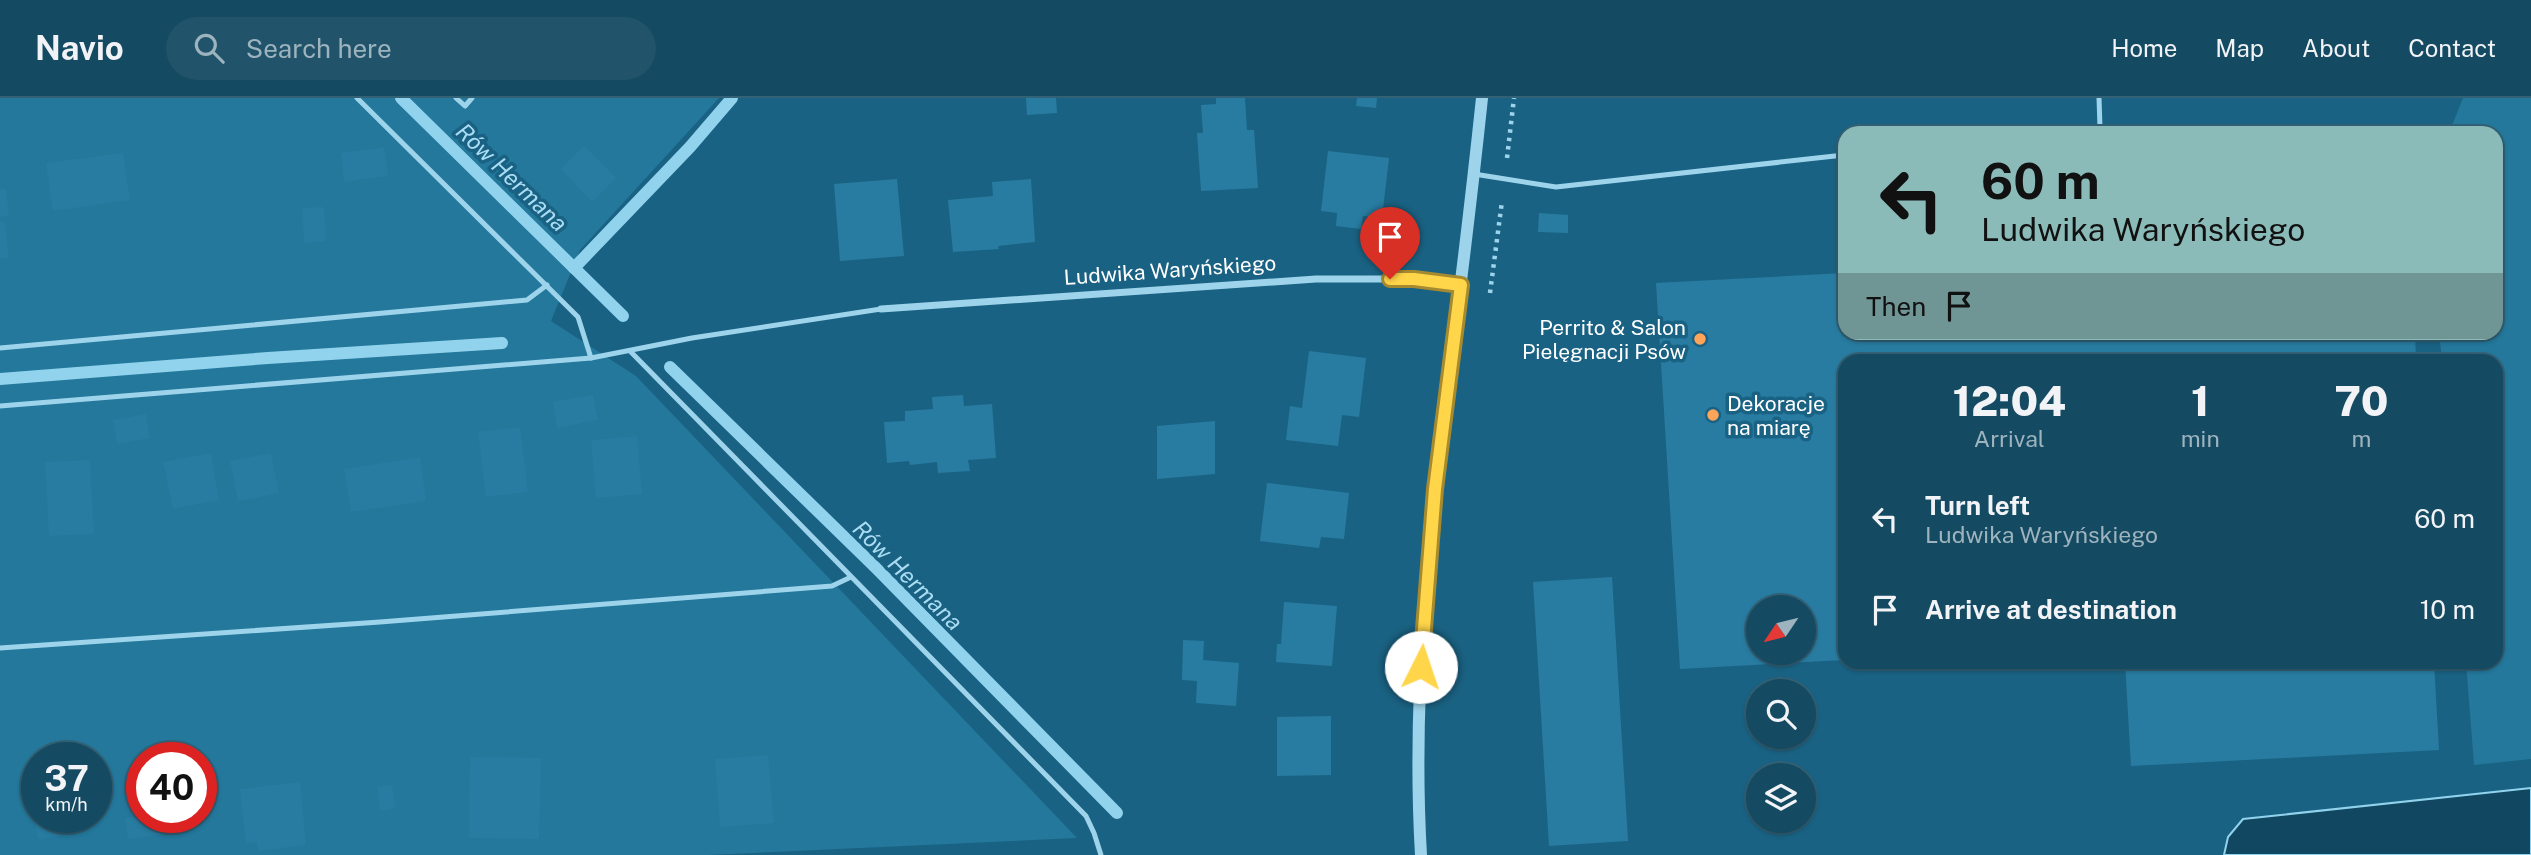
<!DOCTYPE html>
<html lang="en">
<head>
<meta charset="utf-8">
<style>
	:root { --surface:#144a62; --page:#21546b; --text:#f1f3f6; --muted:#9db3be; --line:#336277 }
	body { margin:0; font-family:"Public Sans",sans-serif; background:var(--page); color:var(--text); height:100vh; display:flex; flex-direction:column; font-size:26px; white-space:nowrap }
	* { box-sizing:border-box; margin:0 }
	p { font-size:23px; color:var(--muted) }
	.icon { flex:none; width:38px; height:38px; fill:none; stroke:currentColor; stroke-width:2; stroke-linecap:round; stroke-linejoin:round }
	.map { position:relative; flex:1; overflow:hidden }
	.panel { position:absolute; left:1838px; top:256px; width:665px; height:315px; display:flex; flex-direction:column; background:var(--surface); border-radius:21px; box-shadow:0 2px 5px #0004,0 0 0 2px var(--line) }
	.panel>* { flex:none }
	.guide { position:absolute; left:1838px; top:28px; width:665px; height:214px; border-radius:21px; box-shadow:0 2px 5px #0004,0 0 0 2px var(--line); background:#8bbbb9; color:#111; overflow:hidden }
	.needle { width:46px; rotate:235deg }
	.controls { position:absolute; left:1746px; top:497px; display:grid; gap:14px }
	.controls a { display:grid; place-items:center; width:70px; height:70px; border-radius:50%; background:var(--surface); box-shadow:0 2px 5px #0004,0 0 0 2px var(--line); font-size:35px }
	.speed { position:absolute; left:21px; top:644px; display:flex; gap:14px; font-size:35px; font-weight:700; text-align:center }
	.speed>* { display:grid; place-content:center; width:91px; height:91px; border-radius:50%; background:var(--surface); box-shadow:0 2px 5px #0004,0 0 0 2px var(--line); line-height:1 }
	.speed small { font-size:18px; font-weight:400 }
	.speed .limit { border:10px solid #d22; background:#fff; color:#111 }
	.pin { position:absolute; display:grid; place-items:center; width:60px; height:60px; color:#fff; margin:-72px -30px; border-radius:50% 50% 50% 0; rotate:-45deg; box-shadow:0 0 7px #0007 }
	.pin .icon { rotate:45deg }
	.me { position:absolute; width:77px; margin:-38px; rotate:4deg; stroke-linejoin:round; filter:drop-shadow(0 0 5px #0008) }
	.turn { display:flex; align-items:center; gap:24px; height:147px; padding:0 28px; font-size:32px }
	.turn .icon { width:91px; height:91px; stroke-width:2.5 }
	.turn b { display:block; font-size:49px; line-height:60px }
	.then { display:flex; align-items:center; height:66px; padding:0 28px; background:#0003; gap:14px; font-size:26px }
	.eta { display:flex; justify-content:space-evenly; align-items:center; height:119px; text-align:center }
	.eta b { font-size:42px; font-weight:800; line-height:49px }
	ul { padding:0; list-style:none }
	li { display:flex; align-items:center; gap:21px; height:91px; padding:0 28px }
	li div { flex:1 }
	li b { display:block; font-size:26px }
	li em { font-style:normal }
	header { display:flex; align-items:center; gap:42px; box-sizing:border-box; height:98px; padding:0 35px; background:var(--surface); border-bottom:2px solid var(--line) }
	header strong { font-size:33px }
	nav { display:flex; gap:38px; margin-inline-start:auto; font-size:24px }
	.search { width:490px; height:63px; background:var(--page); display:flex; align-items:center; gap:18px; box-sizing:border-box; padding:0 24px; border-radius:38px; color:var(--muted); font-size:26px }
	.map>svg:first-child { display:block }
	.green { fill:#23789c; fill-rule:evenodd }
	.water { fill:#114761; stroke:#91d3ed; stroke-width:2 }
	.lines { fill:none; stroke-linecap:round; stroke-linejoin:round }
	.stream { stroke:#91d3ed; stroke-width:12 }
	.building { fill:#287ca1; fill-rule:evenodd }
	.path { stroke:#9ed4eb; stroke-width:4.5; stroke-dasharray:3.5 5; stroke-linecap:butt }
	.service { stroke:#9ed4eb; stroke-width:5 }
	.minor { stroke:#9ed4eb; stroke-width:7 }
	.tertiary { stroke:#9ed4eb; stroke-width:12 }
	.route-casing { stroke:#a68a30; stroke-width:18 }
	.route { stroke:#ffd54a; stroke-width:12 }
	.poi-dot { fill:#fea55a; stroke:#1a6283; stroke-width:2.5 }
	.labels { text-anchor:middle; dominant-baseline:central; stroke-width:7; stroke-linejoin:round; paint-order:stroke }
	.street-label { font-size:21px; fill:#fff; stroke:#1a6283 }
	.poi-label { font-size:21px; fill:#fff; stroke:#1a6283; text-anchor:end }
	.water-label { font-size:23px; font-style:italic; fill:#aaddf3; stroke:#1a6283 }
</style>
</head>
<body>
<header>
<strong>Navio</strong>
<div class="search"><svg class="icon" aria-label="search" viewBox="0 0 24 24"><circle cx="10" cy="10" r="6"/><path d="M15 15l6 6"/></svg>Search here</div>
<nav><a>Home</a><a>Map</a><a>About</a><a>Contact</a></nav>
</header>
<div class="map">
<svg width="2531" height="757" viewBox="0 0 2531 757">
	<rect width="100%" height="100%" fill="#1a6283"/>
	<!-- green -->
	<g class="green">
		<path d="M0,0H719L580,152L551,223L636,278L1077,740L709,757H0ZM37,660H96V719H37ZM142,660H201V719H142Z"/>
		<polygon points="2463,0 2531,0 2531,661 2474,667 2466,564 2496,564 2496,262 2442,262 2439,235 2496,234 2496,35 2449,35"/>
	</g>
	<!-- water -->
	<polygon class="water" points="2531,690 2531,757 2224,757 2228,739 2243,721"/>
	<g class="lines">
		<!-- stream -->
		<g class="stream">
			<polyline points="401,0 623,218"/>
			<polyline points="574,170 690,49 732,0"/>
			<polyline points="670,269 876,470 1117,715"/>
			<polyline points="0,281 268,260 502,245"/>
		</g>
	</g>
	<!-- building -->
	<g class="building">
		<polygon points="1026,0 1056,0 1057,15 1027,17"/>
		<polygon points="1216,0 1245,0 1247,32 1254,32 1258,90 1201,93 1197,35 1203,35 1201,7 1216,6"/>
		<polygon points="1357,0 1377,0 1376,10 1356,8"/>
		<polygon points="584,48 616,80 592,104 561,71"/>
		<polygon points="384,49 388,78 344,84 341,55"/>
		<polygon points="1328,53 1389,60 1382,120 1363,118 1361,131 1336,128 1337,115 1321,113"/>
		<polygon points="123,55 130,102 53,113 46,65"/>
		<polygon points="897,81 904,158 840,163 834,86"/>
		<polygon points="1031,81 1035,144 998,148 999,151 953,154 948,102 993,98 992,84"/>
		<polygon points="0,91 6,91 9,118 0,119"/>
		<polygon points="324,109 326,143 304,145 302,110"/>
		<polygon points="1539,115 1568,117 1568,135 1538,134"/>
		<polygon points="0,124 5,124 9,160 0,160"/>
		<path d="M1844,175V234H2415L2416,262H1844V562L1680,571L1656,185ZM1759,509H1804V555H1759Z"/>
		<polygon points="1309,253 1366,260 1359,319 1342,317 1338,348 1286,342 1290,308 1302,310"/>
		<polygon points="593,297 598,322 557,330 553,304"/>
		<polygon points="963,297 964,308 992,306 996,360 968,362 970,373 938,375 937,364 910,367 909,363 887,365 884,324 905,323 905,313 933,311 932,299"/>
		<polygon points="146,316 150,340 117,346 113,322"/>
		<polygon points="1215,323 1215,376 1157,381 1157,328"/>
		<polygon points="520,329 528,394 486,399 478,334"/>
		<polygon points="637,338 642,396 596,400 591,342"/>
		<polygon points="211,355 219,402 173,411 163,364"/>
		<polygon points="271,355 279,395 238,403 230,363"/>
		<polygon points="420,359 426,403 351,414 344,371"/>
		<polygon points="90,362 94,436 49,438 45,364"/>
		<polygon points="1267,385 1349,395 1344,441 1321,439 1319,450 1260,443"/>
		<polygon points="1612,479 1628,743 1549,748 1533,484"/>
		<polygon points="1284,504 1337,508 1332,568 1276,564 1277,546 1281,546"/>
		<polygon points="1183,542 1204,543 1203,562 1239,565 1236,608 1196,605 1197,583 1182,582"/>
		<polygon points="2125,564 2434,564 2439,652 2131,668"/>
		<polygon points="1331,618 1331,677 1277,678 1277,619"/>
		<polygon points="768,657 774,725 720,729 715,661"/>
		<polygon points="470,659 541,660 539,741 469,740"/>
		<polygon points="300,684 306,747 258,753 257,744 246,745 240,691"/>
		<polygon points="392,687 396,710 380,713 377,689"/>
		<polygon points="37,700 37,719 74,719 77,735 38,741 32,701"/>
		<polygon points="142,718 168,719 170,735 128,741 125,720"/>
	</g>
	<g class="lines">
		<!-- path -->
		<g class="path">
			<polyline points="1507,60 1514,0"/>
			<polyline points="1490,195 1502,103"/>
		</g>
		<!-- service -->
		<g class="service">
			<polyline points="357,0 578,219 591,260"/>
			<polyline points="456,0 465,8 472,0"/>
			<polyline points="2054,35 2100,30 2099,0"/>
			<polyline points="1474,76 1556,89 1844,57"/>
			<polyline points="0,250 527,202 547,187"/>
			<polyline points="630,253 1086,718 1094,735 1101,757"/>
			<polyline points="0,308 591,260 692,240 881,211"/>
			<polyline points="0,550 380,524 832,488 851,479"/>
		</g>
		<!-- minor -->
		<polyline class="minor" points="881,211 1316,181 1414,181 1461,187"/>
		<!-- tertiary -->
		<path class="tertiary" d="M1421,757C1411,589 1431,420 1452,254C1463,169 1473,85 1482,0"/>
	</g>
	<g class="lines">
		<!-- route casing -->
		<g class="route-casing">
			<polyline id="route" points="1390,181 1414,181 1461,187 1435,391 1421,569"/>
		</g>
		<!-- route -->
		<use href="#route" class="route"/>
	</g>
	<!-- markers -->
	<g class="poi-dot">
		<circle cx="1700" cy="241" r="7"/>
		<circle cx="1713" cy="317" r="7"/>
	</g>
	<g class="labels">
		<!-- street labels -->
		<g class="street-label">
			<text transform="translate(1170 172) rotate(-4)">Ludwika Waryńskiego</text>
		</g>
		<!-- poi labels -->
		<g class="poi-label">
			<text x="1686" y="229">Perrito &amp; Salon<tspan x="1686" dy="24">Pielęgnacji Psów</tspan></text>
			<text x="1727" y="305" text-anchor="start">Dekoracje<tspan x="1727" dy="24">na miarę</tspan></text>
		</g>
		<!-- water labels -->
		<g class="water-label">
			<text transform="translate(512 79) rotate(44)">Rów Hermana</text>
			<text transform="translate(908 477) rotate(45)">Rów Hermana</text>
		</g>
	</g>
</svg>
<div class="controls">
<a><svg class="needle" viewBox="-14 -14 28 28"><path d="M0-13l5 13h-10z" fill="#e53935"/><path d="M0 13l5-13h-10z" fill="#9db3be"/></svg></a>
<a><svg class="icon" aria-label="search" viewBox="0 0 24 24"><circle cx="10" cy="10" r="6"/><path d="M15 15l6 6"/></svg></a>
<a><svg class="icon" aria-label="layers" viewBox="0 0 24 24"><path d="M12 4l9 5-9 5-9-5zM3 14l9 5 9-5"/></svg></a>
</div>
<div class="speed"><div>37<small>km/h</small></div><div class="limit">40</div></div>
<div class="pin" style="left:1390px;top:181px;background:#d93025"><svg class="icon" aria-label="arrive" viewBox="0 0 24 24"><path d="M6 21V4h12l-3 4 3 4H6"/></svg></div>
<svg class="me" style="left:1421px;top:569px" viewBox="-20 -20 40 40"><circle r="19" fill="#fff"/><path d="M0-13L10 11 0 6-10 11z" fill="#ffd54a"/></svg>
<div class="guide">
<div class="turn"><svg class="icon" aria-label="left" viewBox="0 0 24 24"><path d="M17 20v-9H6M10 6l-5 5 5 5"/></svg><div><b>60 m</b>Ludwika Waryńskiego</div></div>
<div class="then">Then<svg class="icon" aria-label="arrive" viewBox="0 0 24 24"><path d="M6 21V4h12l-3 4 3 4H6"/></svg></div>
</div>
<section class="panel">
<div class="eta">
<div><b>12:04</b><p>Arrival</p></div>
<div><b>1</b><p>min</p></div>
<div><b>70</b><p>m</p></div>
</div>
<ul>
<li><svg class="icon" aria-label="left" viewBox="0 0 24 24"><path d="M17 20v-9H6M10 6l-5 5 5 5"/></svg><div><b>Turn left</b><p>Ludwika Waryńskiego</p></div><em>60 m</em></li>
<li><svg class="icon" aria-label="arrive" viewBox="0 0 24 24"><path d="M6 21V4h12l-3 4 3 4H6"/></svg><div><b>Arrive at destination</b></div><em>10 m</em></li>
</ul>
</section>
</div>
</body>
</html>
